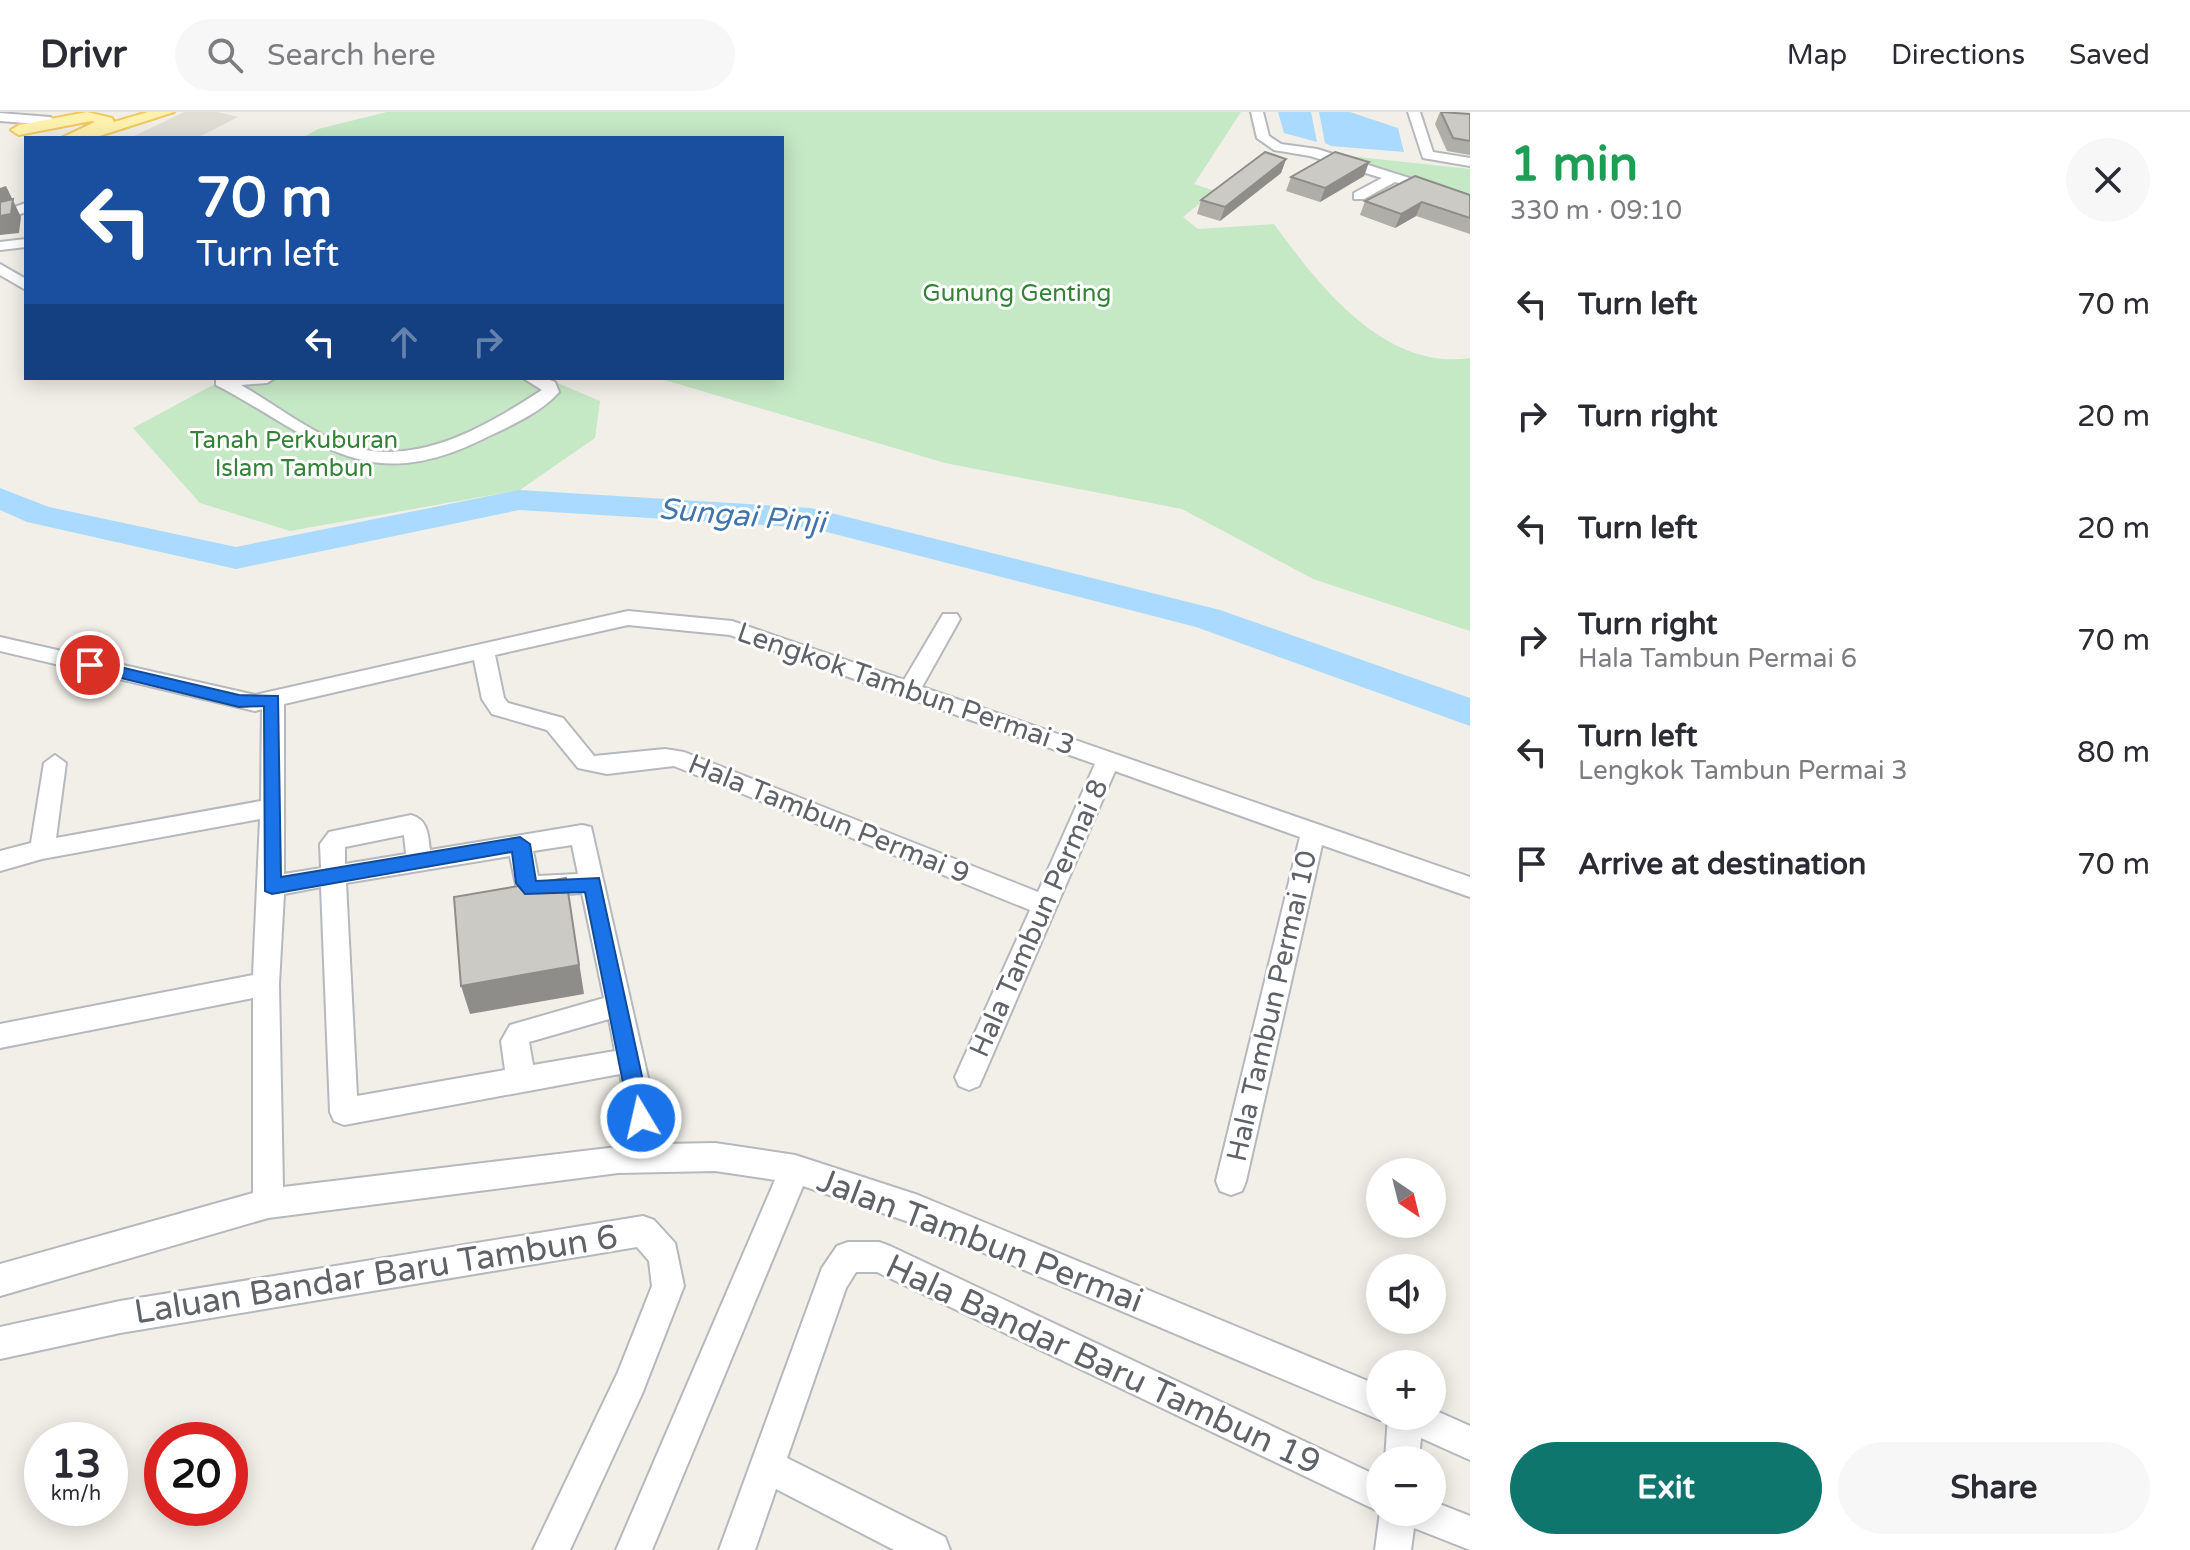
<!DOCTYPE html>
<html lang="en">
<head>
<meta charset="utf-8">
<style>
	:root { --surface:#fff; --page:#f7f7f7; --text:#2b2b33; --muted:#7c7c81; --line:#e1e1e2; --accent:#0f766e }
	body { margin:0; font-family:"Varela Round",sans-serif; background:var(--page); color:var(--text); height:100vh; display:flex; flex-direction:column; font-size:30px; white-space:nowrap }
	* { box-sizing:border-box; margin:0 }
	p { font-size:26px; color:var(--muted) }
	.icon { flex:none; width:44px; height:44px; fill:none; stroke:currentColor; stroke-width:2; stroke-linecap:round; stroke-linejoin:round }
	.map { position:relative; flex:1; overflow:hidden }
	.sheet { display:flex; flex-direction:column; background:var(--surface); width:720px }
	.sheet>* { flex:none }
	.hud { position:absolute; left:24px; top:24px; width:760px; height:244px; border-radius:0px; box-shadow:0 4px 20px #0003; background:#1a4fa0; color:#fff; overflow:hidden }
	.needle { width:52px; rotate:145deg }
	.buttons { position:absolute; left:1366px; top:1046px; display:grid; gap:16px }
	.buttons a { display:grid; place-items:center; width:80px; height:80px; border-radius:50%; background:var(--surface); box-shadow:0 4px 20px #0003; font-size:40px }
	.speed { position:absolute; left:24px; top:1310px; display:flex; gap:16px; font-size:40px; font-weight:700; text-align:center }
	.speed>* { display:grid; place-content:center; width:104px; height:104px; border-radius:50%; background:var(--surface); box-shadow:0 4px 20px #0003; line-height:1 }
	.speed small { font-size:20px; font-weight:400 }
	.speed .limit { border:12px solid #d22; background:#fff; color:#111 }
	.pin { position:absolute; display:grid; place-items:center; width:68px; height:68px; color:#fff; margin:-34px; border:4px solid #fff; border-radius:50%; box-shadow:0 2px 8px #0007 }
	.me { position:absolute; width:88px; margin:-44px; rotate:351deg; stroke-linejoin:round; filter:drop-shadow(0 0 6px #0008) }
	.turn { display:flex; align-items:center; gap:28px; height:168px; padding:0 40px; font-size:36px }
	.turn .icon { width:104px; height:104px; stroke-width:2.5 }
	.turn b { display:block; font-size:56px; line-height:68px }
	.lanes { display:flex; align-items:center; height:76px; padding:0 40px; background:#0003; justify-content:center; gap:40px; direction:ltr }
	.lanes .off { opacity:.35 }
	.round { display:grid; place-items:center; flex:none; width:84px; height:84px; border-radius:42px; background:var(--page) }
	.headline { display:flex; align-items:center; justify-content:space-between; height:136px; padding:0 40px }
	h1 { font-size:48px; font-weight:700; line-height:60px; color:#1e9e55 }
	.button { display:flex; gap:16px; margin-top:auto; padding:16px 40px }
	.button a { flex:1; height:92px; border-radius:48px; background:var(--accent); color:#fff; font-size:32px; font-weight:700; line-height:92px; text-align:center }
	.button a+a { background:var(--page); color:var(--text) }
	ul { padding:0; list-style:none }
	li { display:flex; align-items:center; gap:24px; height:112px; padding:0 40px }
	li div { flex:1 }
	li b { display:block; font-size:30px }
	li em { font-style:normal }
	header { display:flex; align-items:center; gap:48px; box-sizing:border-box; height:112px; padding:0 40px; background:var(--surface); border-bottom:2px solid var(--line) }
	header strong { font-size:38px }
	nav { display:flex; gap:44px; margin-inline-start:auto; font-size:28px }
	.search { width:560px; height:72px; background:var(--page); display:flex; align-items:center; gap:20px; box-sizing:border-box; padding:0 28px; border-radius:44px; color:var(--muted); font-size:30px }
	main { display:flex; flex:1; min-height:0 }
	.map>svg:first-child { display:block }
	.education { fill:#e1ded6 }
	.green { fill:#c5e8c5 }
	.water { fill:#aadaff }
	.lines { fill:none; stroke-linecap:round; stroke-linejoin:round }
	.river { fill:#aadaff; fill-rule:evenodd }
	.minor-casing { stroke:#b5b8bc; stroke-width:4 }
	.major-casing { stroke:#f2c960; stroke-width:4 }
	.minor { fill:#fff; fill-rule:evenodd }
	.major { fill:#fff2af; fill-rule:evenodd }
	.wall { fill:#afaea9 }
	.shaded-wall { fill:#8f8d8a }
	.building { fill:#cccac5; stroke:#8f8d8a; stroke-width:2 }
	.route { fill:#1a73e8; stroke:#114b97; stroke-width:2 }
	.labels { text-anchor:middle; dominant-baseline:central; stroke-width:6; stroke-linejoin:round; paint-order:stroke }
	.far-park-label { font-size:24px; fill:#348238; stroke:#fff }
	.street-label { font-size:28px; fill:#5f6368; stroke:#fff }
	.water-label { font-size:30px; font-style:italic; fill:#4174aa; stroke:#fff }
	.near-street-label { font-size:34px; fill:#5f6368; stroke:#fff }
</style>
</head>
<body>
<header>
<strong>Drivr</strong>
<div class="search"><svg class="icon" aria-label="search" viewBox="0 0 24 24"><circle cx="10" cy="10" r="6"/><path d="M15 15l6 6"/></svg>Search here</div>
<nav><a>Map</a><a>Directions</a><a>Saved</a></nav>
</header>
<main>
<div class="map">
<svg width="1470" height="1438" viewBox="0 0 1470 1438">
	<rect width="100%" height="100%" fill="#f1efe8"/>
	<!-- education -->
	<polygon class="education" points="184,0 218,0 238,5 197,26 130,26"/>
	<!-- green -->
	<g class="green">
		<path d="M387,0H1241L1194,72L1215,79L1183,105L1198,117L1274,112C1319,174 1385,259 1470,246V519L1313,467L1182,397L945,351L658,266H782V26H302L318,17Z"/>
		<polygon points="1340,43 1470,57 1470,85"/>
		<polygon points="226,266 546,266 600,289 595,326 520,378 290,419 200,391 133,316"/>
	</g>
	<!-- water -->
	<g class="water">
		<polygon points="1278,0 1311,0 1317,30 1284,21"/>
		<polygon points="1319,0 1350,0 1398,16 1404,40 1331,34 1325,31"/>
	</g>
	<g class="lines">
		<!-- river -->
		<polygon class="river" points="0,376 49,395 236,435 519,378 811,396 1220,498 1470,586 1470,614 1196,515 811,416 519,398 236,457 27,410 0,398"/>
		<!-- minor casing -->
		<g class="minor-casing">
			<g id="minor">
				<polygon points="1251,0 1263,0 1269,24 1281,32 1317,37 1470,85 1470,93 1395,70 1364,87 1354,87 1354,81 1382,66 1310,44 1274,38 1257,26"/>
				<polygon points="1408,0 1420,0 1433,40 1470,46 1470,54 1423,46"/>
				<polygon points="0,1 50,5 56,9 50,13 0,9"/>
				<polygon points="26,91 26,100 0,109 0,100"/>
				<polygon points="26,127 26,135 0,138 0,130"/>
				<polygon points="0,152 26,167 26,178 0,163"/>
				<path d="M216,266H275L267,271L241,273C271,290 299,312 331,327C406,362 479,319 542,278L523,266H545L555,270L559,280C542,300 510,314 487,325C363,388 318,326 216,273Z"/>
				<path d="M628,499L732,509L904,568L943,502H957L960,507L922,575L1470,765V785L1322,733L1246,1069L1242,1079L1231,1083L1220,1079L1216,1069L1300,725L1115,659L983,965L979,974L969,978L959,974L955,965L1030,798L674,654L607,662L578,656L547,618L492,602L482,587L474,548L284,592V762L321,756L320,732L329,720L411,703C428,708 428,722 430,738L582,713L591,715L663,1032L715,1031L795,1043L918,1083L1380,1274V1304H1432V1297L1470,1314V1348L1421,1326L1419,1348H1385L1388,1304L1380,1308L915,1112L803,1074L652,1438H616L775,1068L715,1059L618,1061L268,1106L0,1184V1152L253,1081V886L0,936V912L253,863L260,707L42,747L0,759V739L31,731L44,651L55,643L66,651L56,726L261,689L262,597L255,599L0,539V525L255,583ZM628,513L730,523L1095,652L1038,780L684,640L665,637L594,644L563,606L508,591L504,586L495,543ZM404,723L406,742L345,752V735ZM572,733L578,762L538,764L533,739ZM510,744L518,782L527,785L582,781L604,886L510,913L501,929L505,958L357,984L346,771ZM321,775L330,1000L334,1009L344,1013L620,962L634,1033L283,1075L279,872L284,782ZM609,907L615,939L533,953L529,930Z"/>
				<polygon points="643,1104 654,1108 675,1131 684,1174 642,1282 570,1438 533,1438 618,1260 652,1174 649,1149 637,1135 120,1221 0,1247 0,1215 120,1189"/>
				<polygon points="848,1130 879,1130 890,1134 1380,1365 1380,1400 1432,1400 1432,1389 1470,1404 1470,1438 1414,1416 1411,1438 1375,1438 1380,1400 877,1160 856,1160 846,1176 787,1346 945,1425 950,1438 894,1438 776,1377 755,1438 719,1438 822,1156 837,1134"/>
			</g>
		</g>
		<!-- major casing -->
		<g class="major-casing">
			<polygon id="major" points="87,0 112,6 114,10 148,0 174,0 93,26 61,26 95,10 91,9 19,23 11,18 19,13"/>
		</g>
		<!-- minor -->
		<use href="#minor" class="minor"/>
		<!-- major -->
		<use href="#major" class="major"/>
	</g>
	<!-- wall -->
	<g class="wall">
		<polygon points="1440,0 1470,2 1470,43 1447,39 1435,12"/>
		<polygon points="1286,47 1281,61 1220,109 1197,102 1201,88"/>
		<polygon points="1369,50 1364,64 1320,90 1286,79 1291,65"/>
		<polygon points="1470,83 1470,122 1416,104 1395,116 1360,103 1365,89"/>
	</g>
	<!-- shaded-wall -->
	<g class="shaded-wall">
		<polygon points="1286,47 1281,61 1220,109 1225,95"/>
		<polygon points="1369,50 1364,64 1320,90 1325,76"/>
		<polygon points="6,74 21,105 19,121 0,123 0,76"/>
		<polygon points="1422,90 1416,104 1395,116 1401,102"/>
		<polygon points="566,766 584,882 470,902 461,874"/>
	</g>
	<!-- building -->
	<g class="building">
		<polygon points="1441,0 1470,2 1470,29 1453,26"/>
		<polygon points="1265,40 1286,47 1225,95 1201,88"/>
		<polygon points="1335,40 1369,50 1325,76 1291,65"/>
		<polygon points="1415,64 1470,83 1470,106 1422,90 1401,102 1365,89"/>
		<polygon points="13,87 11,102 0,104 0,90"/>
		<polygon points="566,766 579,853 461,874 454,785"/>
	</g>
	<!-- route -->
	<polygon class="route" points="90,548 239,583 278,584 281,765 520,725 530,732 536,769 599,766 651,1006 648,1013 641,1016 633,1013 630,1006 585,780 525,782 516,771 512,740 272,782 265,779 264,594 239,595 84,557 82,553"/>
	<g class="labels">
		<!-- far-park labels -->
		<g class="far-park-label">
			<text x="1017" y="181">Gunung Genting</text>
			<text x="294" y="328">Tanah Perkuburan<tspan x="294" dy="28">Islam Tambun</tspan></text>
		</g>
		<!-- street labels -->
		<g class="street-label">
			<text transform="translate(906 577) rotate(19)">Lengkok Tambun Permai 3</text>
			<text transform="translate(829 707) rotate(22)">Hala Tambun Permai 9</text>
			<text transform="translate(1039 806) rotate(-66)">Hala Tambun Permai 8</text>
			<text transform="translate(1272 894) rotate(-77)">Hala Tambun Permai 10</text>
		</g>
		<!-- water labels -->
		<g class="water-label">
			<text transform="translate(742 404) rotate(5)">Sungai Pinji</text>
		</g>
		<!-- near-street labels -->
		<g class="near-street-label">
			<text transform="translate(980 1129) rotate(21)">Jalan Tambun Permai</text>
			<text transform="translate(376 1163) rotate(-9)">Laluan Bandar Baru Tambun 6</text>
			<text transform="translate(1103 1253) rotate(25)">Hala Bandar Baru Tambun 19</text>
		</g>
	</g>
</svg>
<div class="buttons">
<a><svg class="needle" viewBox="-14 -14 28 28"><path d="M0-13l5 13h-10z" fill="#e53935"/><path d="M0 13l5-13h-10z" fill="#7c7c81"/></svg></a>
<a><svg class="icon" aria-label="sound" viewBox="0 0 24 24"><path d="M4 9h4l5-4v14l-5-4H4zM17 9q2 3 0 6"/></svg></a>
<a>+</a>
<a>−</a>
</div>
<div class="speed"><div>13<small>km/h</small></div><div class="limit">20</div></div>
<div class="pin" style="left:90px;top:553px;background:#d93025"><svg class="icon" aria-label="arrive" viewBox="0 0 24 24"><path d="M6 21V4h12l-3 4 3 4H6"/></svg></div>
<svg class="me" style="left:641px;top:1006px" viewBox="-20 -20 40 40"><circle r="17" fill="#1a73e8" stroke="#fff" stroke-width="3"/><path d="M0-11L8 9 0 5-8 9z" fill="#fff"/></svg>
<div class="hud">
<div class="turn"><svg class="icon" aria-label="left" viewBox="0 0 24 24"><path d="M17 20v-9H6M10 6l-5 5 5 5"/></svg><div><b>70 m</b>Turn left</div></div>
<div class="lanes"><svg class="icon" aria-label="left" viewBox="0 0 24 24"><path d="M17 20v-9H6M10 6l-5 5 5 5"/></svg><svg class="icon off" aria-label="ahead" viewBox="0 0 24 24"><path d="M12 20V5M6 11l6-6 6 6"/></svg><svg class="icon off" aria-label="right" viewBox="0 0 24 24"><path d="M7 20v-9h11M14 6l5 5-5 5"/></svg></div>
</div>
</div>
<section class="sheet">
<div class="headline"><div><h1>1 min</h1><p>330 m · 09:10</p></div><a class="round"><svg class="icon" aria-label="close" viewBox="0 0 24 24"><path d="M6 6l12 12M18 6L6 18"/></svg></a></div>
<ul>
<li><svg class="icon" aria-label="left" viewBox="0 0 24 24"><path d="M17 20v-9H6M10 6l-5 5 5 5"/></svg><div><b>Turn left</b></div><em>70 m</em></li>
<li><svg class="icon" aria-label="right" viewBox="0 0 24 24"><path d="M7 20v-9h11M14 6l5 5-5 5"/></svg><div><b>Turn right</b></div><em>20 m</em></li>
<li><svg class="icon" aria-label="left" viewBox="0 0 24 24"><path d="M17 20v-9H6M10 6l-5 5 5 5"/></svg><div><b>Turn left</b></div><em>20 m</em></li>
<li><svg class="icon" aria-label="right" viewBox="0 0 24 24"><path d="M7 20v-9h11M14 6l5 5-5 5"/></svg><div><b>Turn right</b><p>Hala Tambun Permai 6</p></div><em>70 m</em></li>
<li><svg class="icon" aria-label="left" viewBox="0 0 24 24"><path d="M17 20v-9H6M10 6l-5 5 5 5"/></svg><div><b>Turn left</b><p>Lengkok Tambun Permai 3</p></div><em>80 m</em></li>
<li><svg class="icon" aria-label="arrive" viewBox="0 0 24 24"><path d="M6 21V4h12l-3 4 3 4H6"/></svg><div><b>Arrive at destination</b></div><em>70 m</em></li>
</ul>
<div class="button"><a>Exit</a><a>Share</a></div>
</section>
</main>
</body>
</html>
